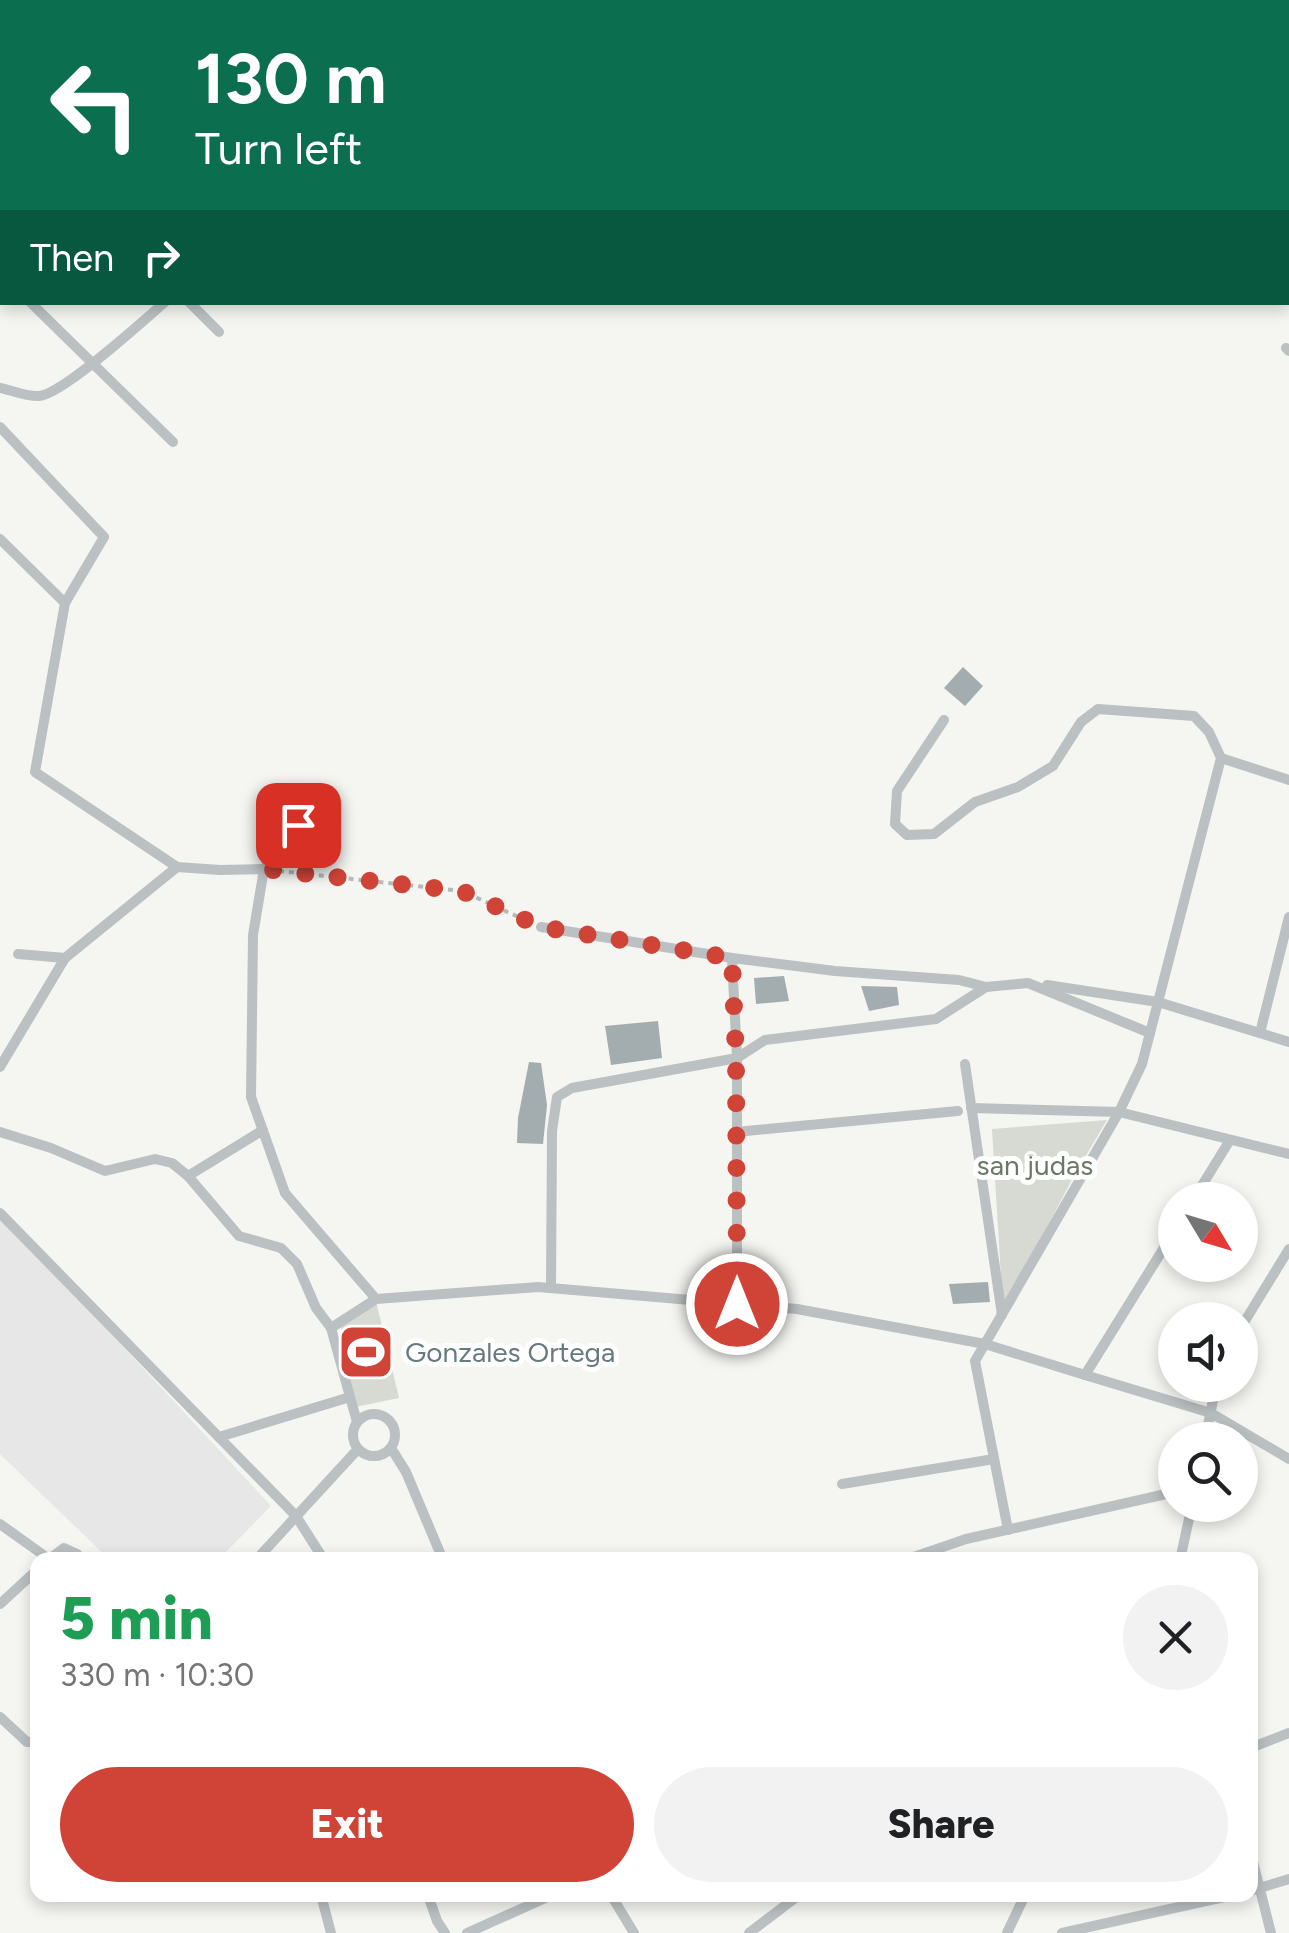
<!DOCTYPE html>
<html lang="en">
<head>
<meta charset="utf-8">
<style>
	:root { --surface:#fff; --page:#f2f2f2; --text:#202124; --muted:#757577; --accent:#d04438 }
	body { margin:0; font-family:Figtree,sans-serif; background:var(--page); color:var(--text); height:100vh; display:flex; flex-direction:column; font-size:38px; white-space:nowrap }
	* { box-sizing:border-box; margin:0 }
	p { font-size:32px; color:var(--muted) }
	.icon { flex:none; width:55px; height:55px; fill:none; stroke:currentColor; stroke-width:2; stroke-linecap:round; stroke-linejoin:round }
	.map { position:relative; flex:1; overflow:hidden }
	.details { position:absolute; left:30px; top:1552px; width:1228px; height:350px; display:flex; flex-direction:column; background:var(--surface); border-radius:20px; box-shadow:0 5px 15px #0003 }
	.details>* { flex:none }
	.banner { position:absolute; left:0px; top:0px; width:1290px; height:305px; box-shadow:0 5px 15px #0003; background:#0b6e4f; color:#fff; overflow:hidden }
	.needle { width:65px; rotate:128deg }
	.tools { position:absolute; left:1158px; top:1182px; display:grid; gap:20px }
	.tools a { display:grid; place-items:center; width:100px; height:100px; border-radius:50%; background:var(--surface); box-shadow:0 5px 15px #0003; font-size:50px }
	.pin { position:absolute; display:grid; place-items:center; width:85px; height:85px; color:#fff; margin:-42px; border-radius:20px; box-shadow:0 5px 15px #0006 }
	.me { position:absolute; width:110px; margin:-55px; rotate:0deg; stroke-linejoin:round; filter:drop-shadow(0 0 8px #0008) }
	.turn { display:flex; align-items:center; gap:35px; height:210px; padding:0 30px; font-size:45px }
	.turn .icon { width:130px; height:130px; stroke-width:2.5 }
	.turn b { display:block; font-size:70px; line-height:85px }
	.then { display:flex; align-items:center; height:95px; padding:0 30px; background:#0003; gap:20px; font-size:38px }
	.round { display:grid; place-items:center; flex:none; width:105px; height:105px; border-radius:52px; background:var(--page) }
	.summary { display:flex; align-items:center; justify-content:space-between; height:170px; padding:0 30px }
	h1 { font-size:60px; font-weight:800; line-height:75px; color:#1e9e55 }
	.cta { display:flex; gap:20px; margin-top:auto; padding:20px 30px }
	.cta a { flex:1; height:115px; border-radius:60px; background:var(--accent); color:#fff; font-size:40px; font-weight:800; line-height:115px; text-align:center }
	.cta a+a { background:var(--page); color:var(--text) }
	.map>svg:first-child { display:block }
	.built { fill:#e6e7e6 }
	.green { fill:#d6dad2 }
	.building { fill:#a3acaf }
	.lines { fill:none; stroke-linecap:round; stroke-linejoin:round }
	.path { stroke:#b5b9ba; stroke-width:4; stroke-dasharray:5 5; stroke-linecap:butt }
	.street { stroke:#bbc0c2; stroke-width:10 }
	.route { stroke:#d04438; stroke-width:18; stroke-dasharray:0 32.4 }
	.labels { text-anchor:middle; dominant-baseline:central; stroke-width:10; stroke-linejoin:round; paint-order:stroke }
	.park-label { font-size:28px; fill:#6c7866; stroke:#fff }
	.poi-label { font-size:28px; fill:#687980; stroke:#fff; text-anchor:start }
</style>
</head>
<body>
<div class="map">
<svg width="1289" height="1933" viewBox="0 0 1289 1933">
	<rect width="100%" height="100%" fill="#f5f5f2"/>
	<!-- built -->
	<polygon class="built" points="0,1214 271,1506 218,1560 110,1560 0,1454"/>
	<!-- green -->
	<g class="green">
		<polygon points="1107,1120 1075,1174 1003,1310 992,1129"/>
		<polygon points="376,1301 399,1398 355,1407 343,1354 344,1337 340,1323"/>
	</g>
	<!-- building -->
	<g class="building">
		<polygon points="963,667 983,686 965,706 944,688"/>
		<polygon points="784,976 789,1001 756,1004 754,978"/>
		<polygon points="861,986 897,987 899,1005 869,1011"/>
		<polygon points="658,1021 662,1058 611,1065 605,1026"/>
		<polygon points="529,1062 541,1063 547,1105 543,1144 517,1143 518,1118"/>
		<polygon points="988,1282 990,1302 953,1304 949,1284"/>
	</g>
	<g class="lines">
		<!-- path -->
		<polyline class="path" points="279,871 462,891 527,921"/>
		<!-- street -->
		<g class="street">
			<polyline points="510,2 514,0"/>
			<polyline points="0,112 2,112"/>
			<polyline points="0,273 2,275"/>
			<polyline points="0,295 2,292"/>
			<polyline points="30,302 173,442"/>
			<polyline points="189,302 219,332"/>
			<polyline points="1286,348 1289,351"/>
			<path d="M0,388C11,390 27,397 39,396C63,394 143,321 165,302"/>
			<polyline points="0,427 104,537 65,603"/>
			<polyline points="0,539 65,603 35,772 177,867 220,870 264,869"/>
			<polyline points="944,720 897,791 895,824 907,835 934,834 975,802 1018,787 1053,766 1081,722 1098,709 1194,716 1209,732 1221,758 1142,1064 1119,1112 975,1361 1008,1530"/>
			<polyline points="1221,758 1289,780"/>
			<polyline points="315,803 264,869 253,935 251,1097 285,1193 376,1299"/>
			<polyline points="541,927 732,958"/>
			<polyline points="65,958 177,867"/>
			<polyline points="1047,985 1158,1002 1289,1042"/>
			<polyline points="1260,1033 1289,917"/>
			<polyline points="965,1064 1002,1315"/>
			<polyline points="0,1067 65,958 18,954"/>
			<polyline points="971,1108 1119,1112 1289,1154"/>
			<polyline points="0,1132 51,1148 105,1171 155,1159 172,1163 188,1176 239,1236 281,1248 297,1264 316,1308 331,1328 357,1422"/>
			<polyline points="736,1132 958,1111"/>
			<polyline points="188,1176 263,1130"/>
			<polyline points="1193,1200 1230,1140"/>
			<polyline points="0,1213 296,1516 324,1560"/>
			<polyline points="551,1288 552,1131 557,1097 572,1088 737,1058 765,1040 936,1019 986,987"/>
			<polyline points="737,1304 737,1058 732,958 835,971 959,980 986,987 1028,983 1150,1033"/>
			<polyline points="331,1328 376,1299 538,1287 797,1309 985,1344 1085,1375 1211,1413 1289,1459"/>
			<polyline points="1240,1329 1289,1249"/>
			<polyline points="1085,1375 1175,1230"/>
			<circle cx="374" cy="1435" r="21"/>
			<polyline points="219,1437 350,1397"/>
			<polyline points="1205,1440 1216,1385"/>
			<polyline points="391,1448 406,1472 443,1560"/>
			<polyline points="842,1484 994,1459"/>
			<polyline points="0,1524 49,1559"/>
			<polyline points="48,1560 64,1548 77,1554 83,1560"/>
			<polyline points="256,1560 358,1449"/>
			<polyline points="905,1560 966,1539 1175,1492"/>
			<polyline points="1180,1560 1192,1505"/>
			<polyline points="0,1604 38,1569"/>
			<polyline points="0,1717 27,1742 38,1742"/>
			<polyline points="1250,1748 1289,1733"/>
			<polyline points="1250,1850 1271,1933"/>
			<polyline points="1250,1891 1289,1879"/>
			<polyline points="321,1895 331,1933"/>
			<polyline points="428,1895 437,1921 445,1933"/>
			<polyline points="611,1895 634,1933"/>
			<polyline points="467,1933 552,1895"/>
			<polyline points="749,1933 799,1895"/>
			<polyline points="1007,1933 1025,1895"/>
			<polyline points="1062,1933 1233,1895"/>
		</g>
	</g>
	<g class="lines">
		<!-- route -->
		<polyline class="route" points="298,825 264,869 462,891 541,927 732,958 736,1058 737,1304"/>
	</g>
	<!-- icons -->
	<defs>
		<g id="stadium-square" transform="scale(2.875)"><rect x="-9" y="-9" width="18" height="18" rx="4" fill="#d04438" stroke="#fff"/><path d="M0-5a6.5 5 0 1 0 0 10a6.5 5 0 1 0 0-10ZM-3.5-1.8h7v3.6h-7Z" fill="#fff"/></g>
	</defs>
	<g fill-rule="evenodd">
		<use href="#stadium-square" x="366" y="1352"/>
	</g>
	<g class="labels">
		<!-- park labels -->
		<g class="park-label">
			<text x="1035" y="1165">san judas</text>
		</g>
		<!-- poi labels -->
		<g class="poi-label">
			<text x="405" y="1352">Gonzales Ortega</text>
		</g>
	</g>
</svg>
<div class="tools">
<a><svg class="needle" viewBox="-14 -14 28 28"><path d="M0-13l5 13h-10z" fill="#e53935"/><path d="M0 13l5-13h-10z" fill="#757577"/></svg></a>
<a><svg class="icon" aria-label="sound" viewBox="0 0 24 24"><path d="M4 9h4l5-4v14l-5-4H4zM17 9q2 3 0 6"/></svg></a>
<a><svg class="icon" aria-label="search" viewBox="0 0 24 24"><circle cx="10" cy="10" r="6"/><path d="M15 15l6 6"/></svg></a>
</div>
<div class="pin" style="left:298px;top:825px;background:#d93025"><svg class="icon" aria-label="arrive" viewBox="0 0 24 24"><path d="M6 21V4h12l-3 4 3 4H6"/></svg></div>
<svg class="me" style="left:737px;top:1304px" viewBox="-20 -20 40 40"><circle r="17" fill="#d04438" stroke="#fff" stroke-width="3"/><path d="M0-11L8 9 0 5-8 9z" fill="#fff"/></svg>
<div class="banner">
<div class="turn"><svg class="icon" aria-label="left" viewBox="0 0 24 24"><path d="M17 20v-9H6M10 6l-5 5 5 5"/></svg><div><b>130 m</b>Turn left</div></div>
<div class="then">Then<svg class="icon" aria-label="right" viewBox="0 0 24 24"><path d="M7 20v-9h11M14 6l5 5-5 5"/></svg></div>
</div>
<section class="details">
<div class="summary"><div><h1>5 min</h1><p>330 m · 10:30</p></div><a class="round"><svg class="icon" aria-label="close" viewBox="0 0 24 24"><path d="M6 6l12 12M18 6L6 18"/></svg></a></div>
<div class="cta"><a>Exit</a><a>Share</a></div>
</section>
</div>
</body>
</html>
